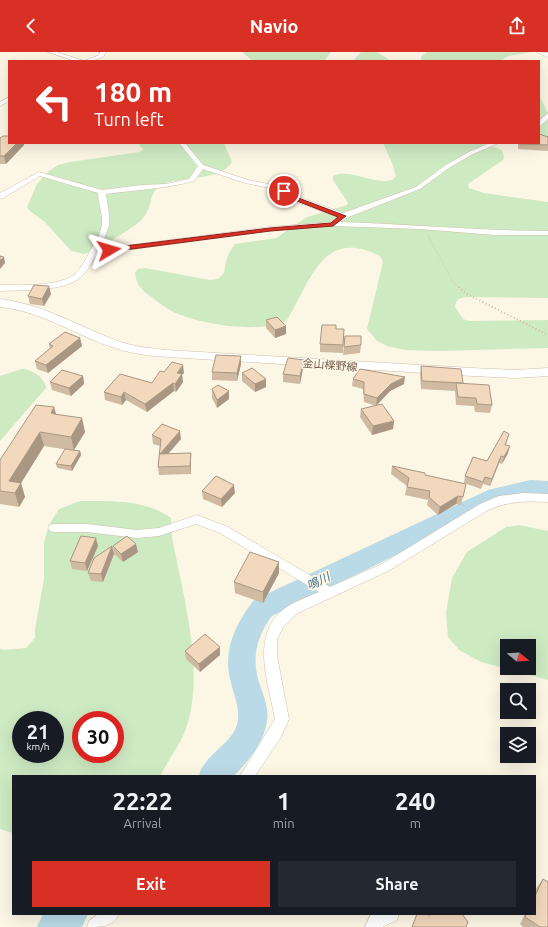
<!DOCTYPE html>
<html lang="en">
<head>
<meta charset="utf-8">
<style>
	:root { --surface:#171b24; --page:#242831; --text:#f1f3f6; --muted:#9ea1a6; --accent:#d93025 }
	body { margin:0; font-family:Ubuntu,"Noto Sans JP",sans-serif; background:var(--page); color:var(--text); height:100vh; display:flex; flex-direction:column; font-size:15px; white-space:nowrap }
	* { box-sizing:border-box; margin:0 }
	p { font-size:13px; color:var(--muted) }
	.icon { flex:none; width:22px; height:22px; fill:none; stroke:currentColor; stroke-width:2; stroke-linecap:round; stroke-linejoin:round }
	.map { position:relative; flex:1; overflow:hidden }
	.sheet { position:absolute; left:12px; top:723px; width:524px; height:140px; display:flex; flex-direction:column; background:var(--surface); border-radius:0px; box-shadow:0 4px 16px #0002 }
	.sheet>* { flex:none }
	.top-card { position:absolute; left:8px; top:8px; width:532px; height:84px; border-radius:0px; box-shadow:0 4px 16px #0002; background:#d93025; color:#fff; overflow:hidden }
	.needle { width:26px; rotate:108deg }
	.buttons { position:absolute; left:500px; top:587px; display:grid; gap:8px }
	.buttons a { display:grid; place-items:center; width:36px; height:36px; border-radius:0px; background:var(--surface); box-shadow:0 4px 16px #0002; font-size:20px }
	.speed { position:absolute; left:12px; top:659px; display:flex; gap:8px; font-size:20px; font-weight:700; text-align:center }
	.speed>* { display:grid; place-content:center; width:52px; height:52px; border-radius:50%; background:var(--surface); box-shadow:0 4px 16px #0002; line-height:1 }
	.speed small { font-size:10px; font-weight:400 }
	.speed .limit { border:6px solid #d22; background:#fff; color:#111 }
	.pin { position:absolute; display:grid; place-items:center; width:34px; height:34px; color:#fff; margin:-17px; border:2px solid #fff; border-radius:50%; box-shadow:0 1px 4px #0007 }
	.me { position:absolute; width:44px; margin:-22px; rotate:83deg; stroke-linejoin:round; filter:drop-shadow(0 0 3px #0008) }
	.turn { display:flex; align-items:center; gap:14px; height:84px; padding:0 20px; font-size:18px }
	.turn .icon { width:52px; height:52px; stroke-width:2.5 }
	.turn b { display:block; font-size:28px; line-height:34px }
	.eta { display:flex; justify-content:space-evenly; align-items:center; height:68px; text-align:center }
	.eta b { font-size:24px; font-weight:700; line-height:28px }
	.button { display:flex; gap:8px; margin-top:auto; padding:8px 20px }
	.button a { flex:1; height:46px; border-radius:0px; background:var(--accent); color:#fff; font-size:16px; font-weight:700; line-height:46px; text-align:center }
	.button a+a { background:var(--page); color:var(--text) }
	header { display:flex; justify-content:space-between; align-items:center; height:52px; padding:0 20px; background:var(--accent); color:#fff; font-size:18px; font-weight:700 }
	.map>svg:first-child { display:block }
	.green { fill:#ceeac3; fill-rule:evenodd }
	.lines { fill:none; stroke-linecap:round; stroke-linejoin:round }
	.river { fill:#b9dae6; fill-rule:evenodd }
	.minor-casing { stroke:#d0c1ae; stroke-width:1 }
	.secondary-casing { stroke:#d1bfa8; stroke-width:1 }
	.path-far1 { stroke:#d7bb9f; stroke-width:1.5; stroke-dasharray:0.5 1.5; stroke-linecap:butt }
	.path { stroke:#d7bb9f; stroke-width:2; stroke-dasharray:1 2.5; stroke-linecap:butt }
	.minor { fill:#fff; fill-rule:evenodd }
	.secondary { fill:#fff; fill-rule:evenodd }
	.wall { fill:#d0baa2 }
	.shaded-wall { fill:#a99784 }
	.building { fill:#f2d8bc; stroke:#a99784 }
	.route { fill:#d93025; stroke:#8d1f18 }
	.labels { text-anchor:middle; dominant-baseline:central; stroke-width:3; stroke-linejoin:round; paint-order:stroke }
	.street-label { font-size:11px; fill:#755e4a; stroke:#fff9eb }
	.water-label { font-size:12px; font-style:italic; fill:#437589; stroke:#fff9eb }
</style>
</head>
<body>
<header><svg class="icon" aria-label="back" viewBox="0 0 24 24"><path d="M15 5l-7 7 7 7"/></svg>Navio<svg class="icon" aria-label="share" viewBox="0 0 24 24"><path d="M12 15V3M7 8l5-5 5 5M5 13v7h14v-7"/></svg></header>
<div class="map">
<svg width="548" height="875" viewBox="0 0 548 875">
	<rect width="100%" height="100%" fill="#fcf6e5"/>
	<!-- green -->
	<g class="green">
		<polygon points="242,0 331,0 324,9 253,9"/>
		<polygon points="361,0 377,0 391,9 353,9"/>
		<polygon points="427,0 531,0 509,4 500,9 421,9 421,5"/>
		<polygon points="539,43 548,61 548,85 539,84"/>
		<path d="M138,91H224L232,110C221,129 183,124 164,132C149,138 153,150 146,162C140,174 104,192 91,200L84,202L71,199L45,170L30,159L27,155L37,132L49,119L58,113L70,110L140,100L143,97Z"/>
		<path d="M383,91H479L498,96L502,99L504,104L503,108L468,132L469,136L484,141L548,150V246L468,245C460,246 456,246 455,255L463,267L469,269L548,268V296L438,299L405,298L387,294L377,289L367,277L383,210L380,204C322,175 311,229 287,268C262,283 193,272 168,257C163,254 158,250 153,246C143,239 136,234 135,220L138,217L145,216L210,228L218,227L224,221C225,210 228,201 235,192L276,186L307,165L347,153L348,151L333,128V124C349,116 373,133 392,128L396,124L392,111Z"/>
		<path d="M22,317C32,317 45,326 46,336L0,389V324Z"/>
		<path d="M80,449C112,449 144,447 171,466L172,485C183,544 208,627 183,684C176,698 167,711 160,724H13V781L0,777V597L4,598L26,596L35,586V577L44,527V490L49,473L59,457ZM21,668H55V702H21ZM81,668H115V702H81Z"/>
		<path d="M519,473L548,479V628L481,610L459,598L448,585L446,561L452,526L467,500L506,475ZM507,594H529V616H507Z"/>
	</g>
	<g class="lines">
		<!-- river -->
		<g class="river">
			<path d="M530,428L548,429V445L530,444L502,451L272,564C256,585 251,608 260,633C264,645 269,657 267,669C264,691 248,709 234,724H199C200,720 201,716 204,713C213,699 232,689 237,673C241,658 234,644 231,631C222,600 235,572 254,548L488,438Z"/>
			<polygon points="43,862 88,862 82,875 37,875"/>
		</g>
		<!-- minor casing -->
		<g class="minor-casing">
			<g id="minor">
				<polygon points="48,0 57,0 84,9 75,9"/>
				<polygon points="100,0 106,0 103,5 92,9 84,9 99,3"/>
				<polygon points="537,0 548,1 548,5 538,1"/>
				<polygon points="9,45 9,49 0,54 0,50"/>
				<polygon points="548,61 548,67 539,75 539,69"/>
				<path d="M179,91H185L203,113L248,128L274,133L302,146L343,161L416,135L446,113L469,100L490,91H499L473,102L450,115L420,137L346,166L340,170C410,172 479,179 548,179V183H495L420,177L333,174L270,179L97,202C92,209 88,219 81,225C64,240 22,238 0,239V233C21,233 58,235 75,222C81,216 87,206 90,199C95,191 101,182 102,171C103,161 98,152 98,141L40,124L3,146H0V141L39,120L102,138L142,133L166,132L189,127L198,114ZM203,117L245,131L270,136L296,150L338,165L331,170L270,175L100,197L109,174V162L106,142C135,138 165,137 194,129Z"/>
				<path d="M523,441L548,442V450C527,449 508,449 488,458L390,518L298,561L284,574L277,587V604L289,667L281,685L255,724H240L275,667C268,629 248,578 290,553C299,548 309,544 319,540L220,481L196,472L159,484L137,486L87,480H54L50,479L48,476L50,473L54,472H87L137,478L159,476L197,463L228,475L330,535L382,512L480,452L499,444Z"/>
				<path d="M98,862H119C113,875 101,875 87,875L89,869Z"/>
				<polygon points="371,862 399,862 397,868 382,875 365,875"/>
			</g>
		</g>
		<!-- secondary casing -->
		<g class="secondary-casing">
			<path id="secondary" d="M0,247C47,253 78,275 121,290C135,295 151,296 166,298L472,316L515,318L548,316V324L515,326L472,324L153,304C139,302 125,300 112,295C73,282 41,259 0,255Z"/>
		</g>
		<!-- path-far1 -->
		<polyline class="path-far1" points="428,184 454,231 460,236"/>
		<!-- path -->
		<polyline class="path" points="459,235 465,241 548,283"/>
		<!-- minor -->
		<use href="#minor" class="minor"/>
		<!-- secondary -->
		<use href="#secondary" class="secondary"/>
	</g>
	<!-- wall -->
	<g class="wall">
		<polygon points="548,85 548,99 518,97 518,91 539,91"/>
		<polygon points="0,86 24,93 6,112 0,112"/>
		<polygon points="51,242 44,254 30,252 28,244"/>
		<polygon points="266,268 286,282 275,286 266,276"/>
		<polygon points="336,277 344,277 343,301 320,300 320,292"/>
		<polygon points="345,284 361,293 360,301 343,303"/>
		<polygon points="80,286 82,294 48,321 37,317 35,309 50,296 49,292"/>
		<polygon points="241,312 237,329 212,328 212,320"/>
		<polygon points="421,314 463,331 492,353 490,361 475,360 474,354 456,353 455,339 421,337 420,322"/>
		<polygon points="303,316 300,332 283,330 283,322"/>
		<polygon points="164,320 184,321 182,323 183,330 176,340 174,339 147,360 126,348 122,353 105,348 104,340 152,331"/>
		<polygon points="242,321 266,335 255,340 242,329"/>
		<polygon points="83,324 84,332 71,344 52,338 50,330"/>
		<polygon points="353,327 404,332 390,339 377,353 394,369 393,377 372,383 360,365 361,357 376,354 364,350 363,337 352,334"/>
		<polygon points="212,337 229,347 217,356 212,346"/>
		<polygon points="54,355 56,362 85,380 74,398 80,399 81,403 72,419 57,416 56,412 69,398 44,394 21,431 25,445 19,455 0,452 0,408"/>
		<polygon points="509,382 506,393 508,401 502,412 499,411 490,434 483,432 481,437 464,431 465,424 487,409"/>
		<polygon points="152,383 181,387 168,402 191,401 191,422 159,423 158,415 160,394 153,392"/>
		<polygon points="392,414 425,423 466,432 461,453 456,452 438,463 427,453 428,448 405,443 407,434 391,422"/>
		<polygon points="202,439 235,441 222,455 203,447"/>
		<polygon points="98,494 87,519 72,517 70,509"/>
		<polygon points="112,494 114,502 103,530 91,529 88,521"/>
		<polygon points="113,494 138,500 123,510 114,502"/>
		<polygon points="279,521 263,551 235,541 234,530"/>
		<polygon points="185,599 220,603 200,620 186,607"/>
		<polygon points="543,827 548,875 523,875 520,872 525,862 535,862 535,840 537,835"/>
	</g>
	<!-- shaded-wall -->
	<g class="shaded-wall">
		<polygon points="17,91 24,91 24,93 6,112 4,104"/>
		<polygon points="4,205 5,211 0,217 0,209"/>
		<polygon points="49,234 51,242 44,254 42,247"/>
		<polygon points="286,274 286,282 275,286 275,278"/>
		<polygon points="80,286 82,294 48,321 46,313"/>
		<polygon points="241,304 241,312 237,329 237,321"/>
		<polygon points="304,308 303,316 300,332 300,324"/>
		<polygon points="183,313 184,321 182,323 183,330 176,340 175,332 177,321"/>
		<polygon points="83,324 84,332 71,344 69,336"/>
		<polygon points="405,325 404,332 390,339 376,354 377,346 391,332"/>
		<polygon points="266,327 266,335 255,340 255,332"/>
		<polygon points="173,331 174,339 147,360 145,352"/>
		<polygon points="229,339 229,347 217,356 217,348"/>
		<polygon points="124,340 126,348 122,353 121,345"/>
		<polygon points="54,355 58,369 51,361"/>
		<polygon points="82,366 85,380 74,398 71,385"/>
		<polygon points="394,369 393,377 372,383 373,374"/>
		<polygon points="180,379 181,387 161,410 160,402"/>
		<polygon points="40,380 44,394 21,431 25,445 19,455 15,441 9,429"/>
		<polygon points="510,394 508,401 502,412 504,405"/>
		<polygon points="80,399 81,403 72,419 71,414"/>
		<polygon points="191,401 191,422 190,414"/>
		<polygon points="501,404 499,411 490,434 492,427"/>
		<polygon points="234,433 235,441 222,455 221,447"/>
		<polygon points="458,444 456,452 438,463 440,455"/>
		<polygon points="96,486 98,494 87,519 85,511"/>
		<polygon points="136,492 138,500 123,510 121,502"/>
		<polygon points="112,494 114,502 103,530 101,522"/>
		<polygon points="279,510 279,521 263,551 263,540"/>
		<polygon points="220,595 220,603 200,620 199,612"/>
	</g>
	<!-- building -->
	<g class="building">
		<polygon points="539,82 548,85 548,93 519,92 519,91 539,91"/>
		<polygon points="3,84 9,84 9,91 17,91 4,104 0,104 0,86"/>
		<polygon points="0,204 4,205 0,209"/>
		<polygon points="34,233 49,234 42,247 28,244"/>
		<polygon points="277,265 286,274 275,278 266,268"/>
		<polygon points="322,273 336,273 336,277 344,277 343,293 320,292"/>
		<polygon points="65,280 80,286 46,313 35,309 53,294 49,292"/>
		<polygon points="345,284 361,284 361,293 344,295"/>
		<polygon points="216,303 241,304 237,321 212,320"/>
		<polygon points="288,306 304,308 300,324 283,322"/>
		<polygon points="172,310 183,313 177,321 182,322 175,332 173,331 145,352 124,340 121,345 104,340 120,322 152,331 160,319 164,320"/>
		<polygon points="421,314 461,317 463,331 422,329"/>
		<polygon points="252,316 266,327 255,332 242,321"/>
		<polygon points="360,317 405,325 391,332 377,346 364,342 364,330 353,327"/>
		<polygon points="62,318 83,324 69,336 50,330"/>
		<polygon points="456,331 489,333 492,353 477,352 476,346 458,345"/>
		<polygon points="218,333 229,339 217,348 212,337"/>
		<polygon points="382,352 394,369 373,374 361,357"/>
		<polygon points="36,353 54,355 51,361 54,362 82,366 71,385 40,380 9,429 21,431 15,441 0,439 0,408"/>
		<polygon points="162,372 180,379 160,402 191,401 190,414 158,415 161,387 152,383"/>
		<polygon points="504,379 509,382 505,393 510,394 504,405 501,404 492,427 485,425 483,430 465,424 473,405 487,409"/>
		<polygon points="65,397 80,399 71,414 56,412"/>
		<polygon points="392,414 425,421 425,423 466,432 463,445 458,444 440,455 429,445 430,439 407,435 409,426"/>
		<polygon points="216,424 234,433 221,447 202,439"/>
		<polygon points="81,484 96,486 85,511 70,509"/>
		<polygon points="127,484 136,492 121,502 113,494"/>
		<polygon points="112,494 101,522 88,521 94,506"/>
		<polygon points="250,500 279,510 263,540 234,530"/>
		<polygon points="205,582 220,595 199,612 185,599"/>
		<polygon points="543,827 548,830 548,875 540,875 525,865 526,862 535,862 535,844"/>
		<polygon points="417,862 423,862 430,863 430,862 462,862 468,870 466,875 412,875"/>
	</g>
	<!-- route -->
	<polygon class="route" points="284,137 301,147 346,164 333,174 270,179 109,200 105,198 109,196 270,176 331,171 338,165 297,149 282,140 282,138"/>
	<g class="labels">
		<!-- street labels -->
		<g class="street-label">
			<text transform="translate(330 313) rotate(4)">金山檪野線</text>
		</g>
		<!-- water labels -->
		<g class="water-label">
			<text transform="translate(318 529) rotate(-26)">鳴川</text>
		</g>
	</g>
</svg>
<div class="buttons">
<a><svg class="needle" viewBox="-14 -14 28 28"><path d="M0-13l5 13h-10z" fill="#e53935"/><path d="M0 13l5-13h-10z" fill="#9ea1a6"/></svg></a>
<a><svg class="icon" aria-label="search" viewBox="0 0 24 24"><circle cx="10" cy="10" r="6"/><path d="M15 15l6 6"/></svg></a>
<a><svg class="icon" aria-label="layers" viewBox="0 0 24 24"><path d="M12 4l9 5-9 5-9-5zM3 14l9 5 9-5"/></svg></a>
</div>
<div class="speed"><div>21<small>km/h</small></div><div class="limit">30</div></div>
<div class="pin" style="left:284px;top:139px;background:#d93025"><svg class="icon" aria-label="arrive" viewBox="0 0 24 24"><path d="M6 21V4h12l-3 4 3 4H6"/></svg></div>
<svg class="me" style="left:109px;top:198px" viewBox="-20 -20 40 40"><path d="M0-17L14 15 0 8-14 15z" fill="#d93025" stroke="#fff" stroke-width="4"/></svg>
<div class="top-card">
<div class="turn"><svg class="icon" aria-label="left" viewBox="0 0 24 24"><path d="M17 20v-9H6M10 6l-5 5 5 5"/></svg><div><b>180 m</b>Turn left</div></div>
</div>
<section class="sheet">
<div class="eta">
<div><b>22:22</b><p>Arrival</p></div>
<div><b>1</b><p>min</p></div>
<div><b>240</b><p>m</p></div>
</div>
<div class="button"><a>Exit</a><a>Share</a></div>
</section>
</div>
</body>
</html>
